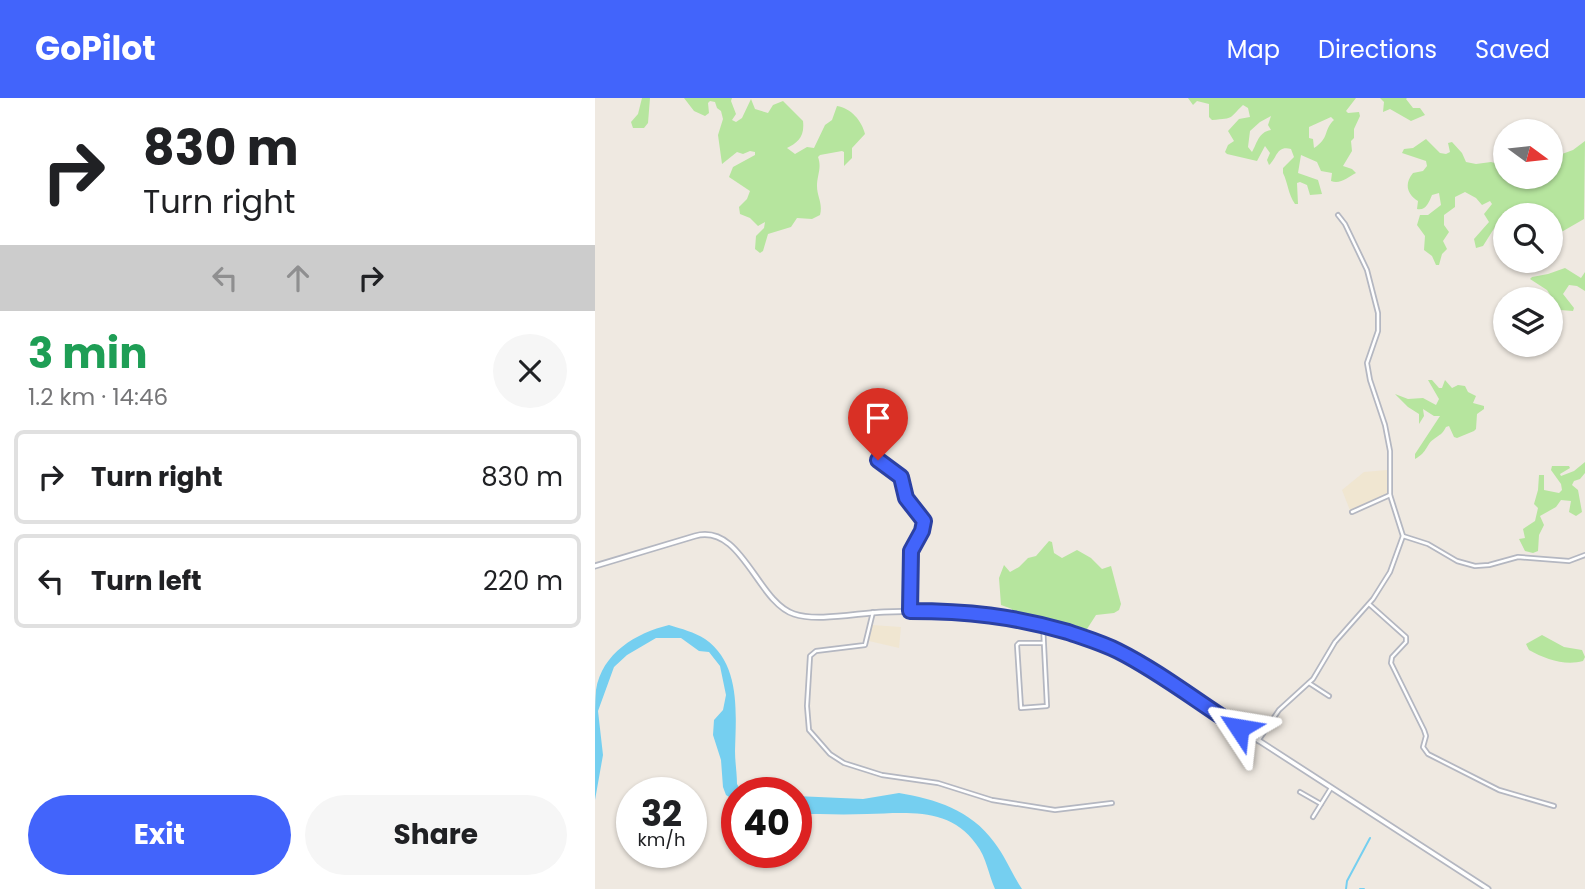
<!DOCTYPE html>
<html lang="en">
<head>
<meta charset="utf-8">
<style>
	:root { --surface:#fff; --page:#f6f6f6; --text:#202124; --muted:#757577; --line:#e0e0e0; --accent:#4264fb }
	body { margin:0; font-family:Poppins,sans-serif; background:var(--page); color:var(--text); height:100vh; display:flex; flex-direction:column; font-size:26px; white-space:nowrap }
	* { box-sizing:border-box; margin:0 }
	p { font-size:23px; color:var(--muted) }
	.icon { flex:none; width:38px; height:38px; fill:none; stroke:currentColor; stroke-width:2; stroke-linecap:round; stroke-linejoin:round }
	.map { position:relative; flex:1; overflow:hidden }
	.details { display:flex; flex-direction:column; background:var(--surface); width:595px }
	.details>* { flex:none }
	.top-card { background:#fff; color:var(--text); overflow:hidden }
	.needle { width:46px; rotate:105deg }
	.tools { position:absolute; left:898px; top:21px; display:grid; gap:14px }
	.tools a { display:grid; place-items:center; width:70px; height:70px; border-radius:50%; background:var(--surface); box-shadow:0 2px 5px #0004; font-size:35px }
	.speed { position:absolute; left:21px; top:679px; display:flex; gap:14px; font-size:35px; font-weight:700; text-align:center }
	.speed>* { display:grid; place-content:center; width:91px; height:91px; border-radius:50%; background:var(--surface); box-shadow:0 2px 5px #0004; line-height:1 }
	.speed small { font-size:18px; font-weight:400 }
	.speed .limit { border:10px solid #d22; background:#fff; color:#111 }
	.pin { position:absolute; display:grid; place-items:center; width:60px; height:60px; color:#fff; margin:-72px -30px; border-radius:50% 50% 50% 0; rotate:-45deg; box-shadow:0 0 7px #0007 }
	.pin .icon { rotate:45deg }
	.me { position:absolute; width:77px; margin:-38px; rotate:303deg; stroke-linejoin:round; filter:drop-shadow(0 0 5px #0008) }
	.turn { display:flex; align-items:center; gap:24px; height:147px; padding:0 28px; font-size:32px }
	.turn .icon { width:91px; height:91px; stroke-width:2.5 }
	.turn b { display:block; font-size:49px; line-height:60px }
	.lanes { display:flex; align-items:center; height:66px; padding:0 28px; background:#0003; justify-content:center; gap:35px; direction:ltr }
	.lanes .off { opacity:.35 }
	.round { display:grid; place-items:center; flex:none; width:74px; height:74px; border-radius:37px; background:var(--page) }
	.head { display:flex; align-items:center; justify-content:space-between; height:119px; padding:0 28px }
	h1 { font-size:42px; font-weight:700; line-height:52px; color:#1e9e55 }
	.primary-button { display:flex; gap:14px; margin-top:auto; padding:14px 28px }
	.primary-button a { flex:1; height:80px; border-radius:42px; background:var(--accent); color:#fff; font-size:28px; font-weight:700; line-height:80px; text-align:center }
	.primary-button a+a { background:var(--page); color:var(--text) }
	ul { padding:0; list-style:none }
	li { display:flex; align-items:center; gap:21px; height:94px; margin:0 14px 10px; padding:0 14px; border:4px solid var(--line); border-radius:10px }
	li div { flex:1 }
	li b { display:block; font-size:26px }
	li em { font-style:normal }
	header { display:flex; align-items:center; gap:42px; box-sizing:border-box; height:98px; padding:0 35px; background:var(--accent); color:#fff }
	header strong { font-size:33px }
	nav { display:flex; gap:38px; margin-inline-start:auto; font-size:24px }
	main { display:flex; flex:1; min-height:0 }
	.map>svg:first-child { display:block }
	.education { fill:#f0e6d1 }
	.green { fill:#b6e59e; fill-rule:evenodd }
	.water { fill:#75cff0 }
	.lines { fill:none; stroke-linecap:round; stroke-linejoin:round }
	.stream { stroke:#75cff0; stroke-width:2 }
	.minor-casing { stroke:#b4b7c1; stroke-width:6 }
	.tertiary-casing { stroke:#b4b7c1; stroke-width:7 }
	.minor { stroke:#fff; stroke-width:2.5 }
	.tertiary { stroke:#fff; stroke-width:3.5 }
	.route-casing { stroke:#2b41a3; stroke-width:18 }
	.route { stroke:#4264fb; stroke-width:12 }
</style>
</head>
<body>
<header>
<strong>GoPilot</strong>
<nav><a>Map</a><a>Directions</a><a>Saved</a></nav>
</header>
<main>
<section class="details">
<div class="top-card">
<div class="turn"><svg class="icon" aria-label="right" viewBox="0 0 24 24"><path d="M7 20v-9h11M14 6l5 5-5 5"/></svg><div><b>830 m</b>Turn right</div></div>
<div class="lanes"><svg class="icon off" aria-label="left" viewBox="0 0 24 24"><path d="M17 20v-9H6M10 6l-5 5 5 5"/></svg><svg class="icon off" aria-label="ahead" viewBox="0 0 24 24"><path d="M12 20V5M6 11l6-6 6 6"/></svg><svg class="icon" aria-label="right" viewBox="0 0 24 24"><path d="M7 20v-9h11M14 6l5 5-5 5"/></svg></div>
</div>
<div class="head"><div><h1>3 min</h1><p>1.2 km · 14:46</p></div><a class="round"><svg class="icon" aria-label="close" viewBox="0 0 24 24"><path d="M6 6l12 12M18 6L6 18"/></svg></a></div>
<ul>
<li><svg class="icon" aria-label="right" viewBox="0 0 24 24"><path d="M7 20v-9h11M14 6l5 5-5 5"/></svg><div><b>Turn right</b></div><em>830 m</em></li>
<li><svg class="icon" aria-label="left" viewBox="0 0 24 24"><path d="M17 20v-9H6M10 6l-5 5 5 5"/></svg><div><b>Turn left</b></div><em>220 m</em></li>
</ul>
<div class="primary-button"><a>Exit</a><a>Share</a></div>
</section>
<div class="map">
<svg width="990" height="791" viewBox="0 0 990 791">
	<rect width="100%" height="100%" fill="#efe9e1"/>
	<!-- education -->
	<g class="education">
		<polygon points="792,372 794,398 756,415 747,392 769,374"/>
		<polygon points="277,527 306,529 304,550 274,543"/>
	</g>
	<!-- green -->
	<g class="green">
		<polygon points="47,0 55,0 53,25 49,30 38,30 36,24 43,16"/>
		<path d="M89,0H137L136,3L141,16L137,22L141,24L147,20L156,1L160,11L173,15L178,7L188,3L208,23C210,39 202,45 192,50L200,56L212,49L219,50L230,27L237,22L242,8C256,10 267,23 270,36L257,50V60L249,68V54L247,53L225,57L223,59C227,70 222,77 222,88C222,99 228,105 225,117L217,121L202,120L196,129L173,136L168,153L165,155L160,151L161,138L169,130L170,124L163,128L155,120L145,116L144,109L152,101L155,93L134,79L138,69L160,57V54L155,53L148,56L142,54L127,66L123,37L128,21L126,13L122,10L120,4L115,3L113,5L114,15L110,18L99,13Z"/>
		<path d="M593,0H761L751,13L753,15L764,14L765,18L759,31V40L756,43L757,53L748,68L757,71L761,75C753,79 745,87 736,83L737,75L726,73L722,64L706,57L703,75L723,82L727,96L715,97L712,87L705,84L702,85L703,106H700C693,96 693,85 688,75V70L699,59L696,51C681,47 682,61 674,67L672,62L675,55L670,48L662,63L632,56L630,54L633,47L639,43L633,33L644,21L655,19L653,10L648,7C633,21 641,20 617,22L614,19V6L602,3L598,7ZM676,18L673,27L676,32C663,34 662,46 657,54L653,49L655,33L665,24ZM736,19L739,22C728,32 735,40 719,50L718,41L714,40V29Z"/>
		<polygon points="785,0 812,0 811,1 818,10 825,10 830,17 816,23 795,11 788,14 789,4"/>
		<path d="M831,41L845,55L851,56L855,54L853,45L857,44L867,55L871,64L881,66L896,64L910,68V79H956V60L978,52L990,43L989,121L956,140V117H941L942,108L931,115L915,117V114L910,113L888,148L881,150L879,141L894,124L889,116L897,106L895,103L887,107L881,100L870,94L860,99V109L849,117V127L854,134L848,143L852,151L847,156L844,167H841L837,158L829,152L830,138L822,127L825,117H833L846,107L844,95L837,97C834,104 831,113 822,111L823,103C812,96 809,86 818,75L828,73L832,68L831,63L807,55L809,51L818,50Z"/>
		<polygon points="970,170 986,180 990,174 990,193 982,188 974,187 968,196 979,210 978,213 965,212 952,192 935,181 937,179 953,176"/>
		<path d="M833,282H837L844,290H847L850,282L857,290L863,287L870,288L873,294L881,298L878,305L889,308V311L882,316L881,331L879,333L862,340L859,339L854,328L851,329C847,337 845,336 839,341C831,346 833,354 820,361V356L845,318H839L828,311L829,318L824,326V316L813,309L800,296L813,301L828,300L841,307L844,301Z"/>
		<polygon points="990,364 990,375 985,381 979,383 977,387 983,392 987,414 981,418 974,414 976,403 966,402 961,409 945,418 949,427 944,437 943,453 938,455 930,453 924,441 930,440 928,431 940,423 943,410 939,406 943,392 944,377 949,377 949,392 964,395 967,392 966,386 956,372 957,368 974,368 975,370 965,376 966,378 979,373"/>
		<polygon points="454,443 457,444 459,455 467,460 482,452 496,460 507,471 516,468 526,506 524,512 519,515 501,517 492,531 493,536 424,519 418,516 417,511 406,507 404,480 409,467 415,474 424,469 433,460 441,458"/>
		<path d="M947,537L969,549L987,552L990,559L988,563C970,568 950,561 934,552L931,546Z"/>
	</g>
	<!-- water -->
	<g class="water">
		<path d="M74,527C87,531 99,534 110,541C146,566 141,615 140,653C140,664 142,675 142,686L147,695H142V704L131,697L128,689L126,662L118,637L119,622L128,612L131,597L125,568L114,554L104,553L86,540H61L32,557L19,569L3,613L8,657L0,702C0,678 0,654 0,630C0,618 0,604 1,592C7,555 41,535 74,527Z"/>
		<path d="M304,695C340,701 376,712 399,744C410,758 417,776 427,791H400C393,776 392,760 381,746C355,709 312,715 272,716C248,717 225,716 201,716V698L268,701Z"/>
	</g>
	<g class="lines">
		<!-- stream -->
		<g class="stream">
			<polyline points="751,791 752,783 775,740"/>
			<polyline points="765,791 769,791"/>
		</g>
		<!-- minor casing -->
		<g class="minor-casing">
			<g id="minor">
				<polyline points="261,327 277,347 284,364 306,379 311,399 325,415 330,426 316,453 315,513"/>
				<polyline points="757,414 795,397"/>
				<polyline points="808,438 833,446 862,463 880,468 894,467 923,459 974,463 990,457"/>
				<polyline points="774,506 811,539 811,544 797,559 796,565 829,632 831,638 828,649 833,656 904,692 959,708"/>
				<polyline points="278,514 270,547 221,553 215,558 212,608 214,632 235,656 249,665 287,677 343,685 397,702 460,712 517,705"/>
				<polyline points="448,545 424,545 422,547 426,610 452,608 448,527"/>
				<polyline points="714,585 734,598"/>
				<polyline points="663,643 684,612 718,581 740,544 778,501 795,474 808,438 795,397 795,353 790,327 775,282 772,265 783,233 783,215 772,172 750,126 743,117"/>
				<polyline points="705,694 726,706"/>
				<polyline points="718,719 736,690"/>
			</g>
		</g>
		<!-- tertiary casing -->
		<g class="tertiary-casing">
			<path id="tertiary" d="M0,468L100,438C147,425 162,504 199,516C222,524 263,515 289,514C377,510 470,518 547,567L893,791"/>
		</g>
		<!-- minor -->
		<use href="#minor" class="minor"/>
		<!-- tertiary -->
		<use href="#tertiary" class="tertiary"/>
	</g>
	<g class="lines">
		<!-- route casing -->
		<g class="route-casing">
			<path id="route" d="M283,362L306,379L311,400L329,423L327,433L316,453L315,513C372,513 418,518 473,534C490,540 507,545 523,553C565,574 604,605 644,630"/>
		</g>
		<!-- route -->
		<use href="#route" class="route"/>
	</g>
</svg>
<div class="tools">
<a><svg class="needle" viewBox="-14 -14 28 28"><path d="M0-13l5 13h-10z" fill="#e53935"/><path d="M0 13l5-13h-10z" fill="#757577"/></svg></a>
<a><svg class="icon" aria-label="search" viewBox="0 0 24 24"><circle cx="10" cy="10" r="6"/><path d="M15 15l6 6"/></svg></a>
<a><svg class="icon" aria-label="layers" viewBox="0 0 24 24"><path d="M12 4l9 5-9 5-9-5zM3 14l9 5 9-5"/></svg></a>
</div>
<div class="speed"><div>32<small>km/h</small></div><div class="limit">40</div></div>
<div class="pin" style="left:283px;top:362px;background:#d93025"><svg class="icon" aria-label="arrive" viewBox="0 0 24 24"><path d="M6 21V4h12l-3 4 3 4H6"/></svg></div>
<svg class="me" style="left:644px;top:630px" viewBox="-20 -20 40 40"><path d="M0-17L14 15 0 8-14 15z" fill="#4264fb" stroke="#fff" stroke-width="4"/></svg>
</div>
</main>
</body>
</html>
